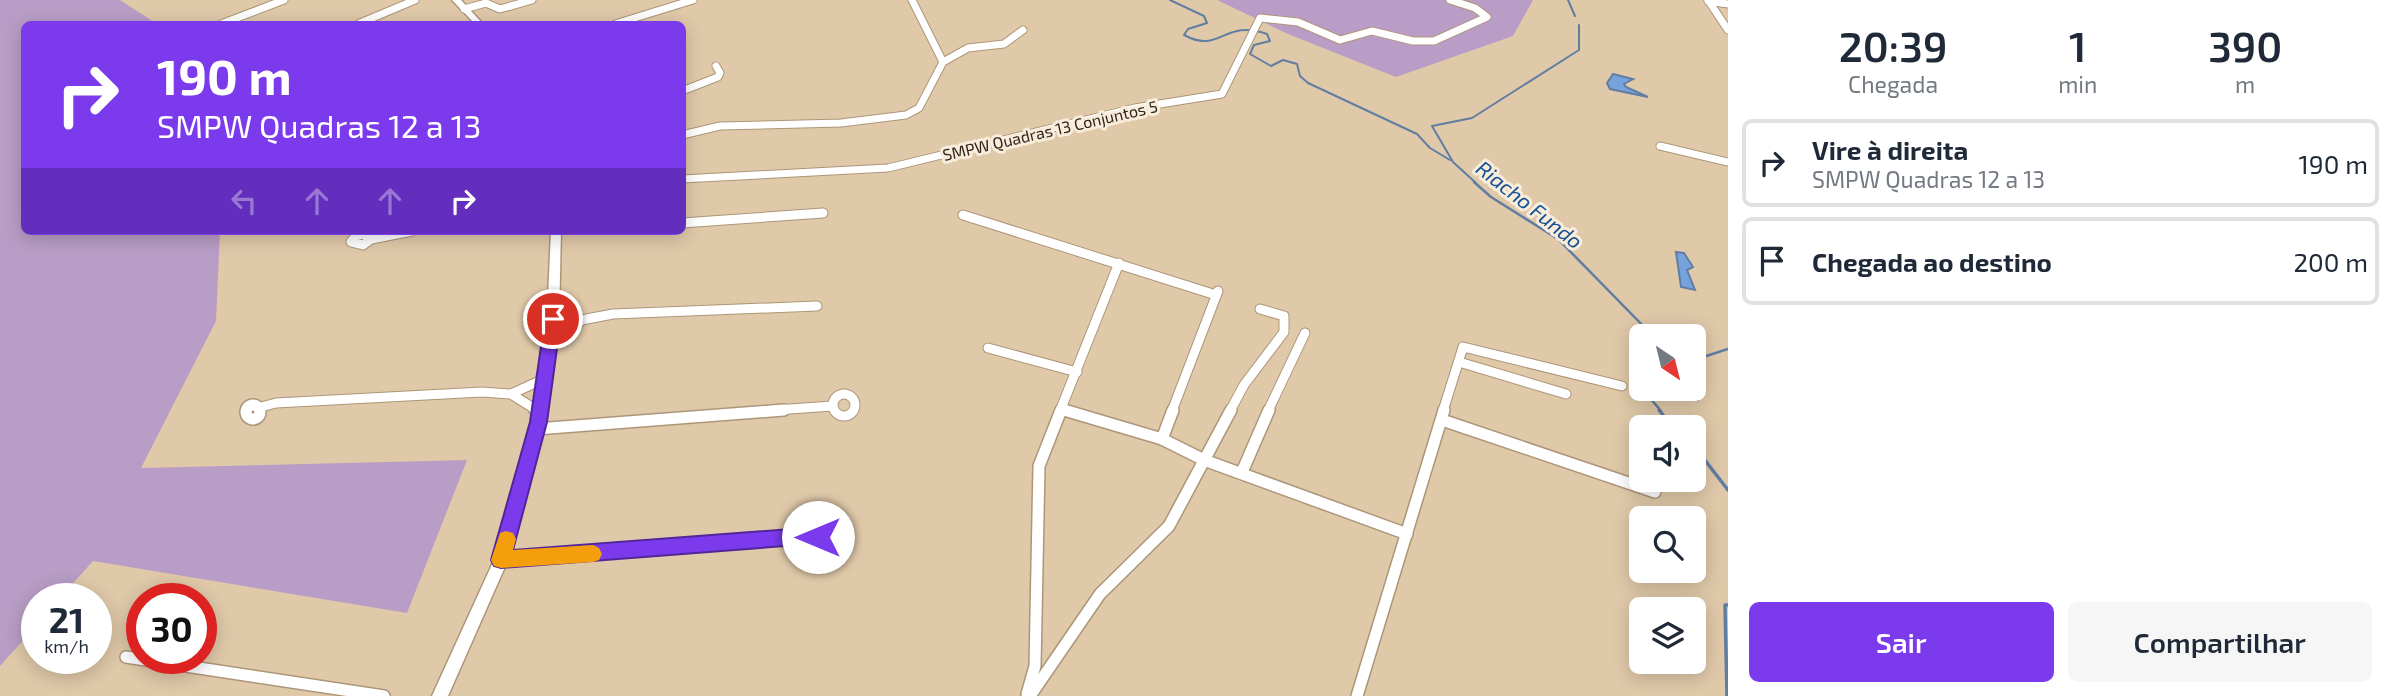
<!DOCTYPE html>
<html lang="pt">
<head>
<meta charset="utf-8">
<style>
	:root { --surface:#fff; --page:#f6f6f7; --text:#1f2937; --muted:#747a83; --line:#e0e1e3; --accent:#7c3aed }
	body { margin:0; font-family:"Exo 2",sans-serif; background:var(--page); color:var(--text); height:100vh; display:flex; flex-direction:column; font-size:26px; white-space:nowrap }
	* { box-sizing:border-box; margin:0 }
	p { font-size:23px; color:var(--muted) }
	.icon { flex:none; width:38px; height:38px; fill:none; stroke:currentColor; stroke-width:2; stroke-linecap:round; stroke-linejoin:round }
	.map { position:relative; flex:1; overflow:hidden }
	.drawer { display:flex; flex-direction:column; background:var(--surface); width:665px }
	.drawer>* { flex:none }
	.guide { position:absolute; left:21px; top:21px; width:665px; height:214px; border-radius:10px; box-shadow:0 4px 18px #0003; background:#7c3aed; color:#fff; overflow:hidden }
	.needle { width:46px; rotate:145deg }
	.tools { position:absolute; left:1629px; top:324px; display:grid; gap:14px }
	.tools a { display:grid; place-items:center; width:77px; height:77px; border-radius:10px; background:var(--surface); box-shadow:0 4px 18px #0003; font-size:35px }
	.speed { position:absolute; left:21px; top:583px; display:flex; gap:14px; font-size:35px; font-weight:700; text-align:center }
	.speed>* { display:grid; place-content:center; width:91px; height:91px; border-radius:50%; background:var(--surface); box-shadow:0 4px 18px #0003; line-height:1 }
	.speed small { font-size:18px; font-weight:400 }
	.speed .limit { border:10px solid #d22; background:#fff; color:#111 }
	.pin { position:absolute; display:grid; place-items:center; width:60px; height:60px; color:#fff; margin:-30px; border:4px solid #fff; border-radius:50%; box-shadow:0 2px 7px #0007 }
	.me { position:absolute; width:77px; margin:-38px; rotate:270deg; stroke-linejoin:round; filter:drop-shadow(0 0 5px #0008) }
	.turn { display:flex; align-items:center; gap:24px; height:147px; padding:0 21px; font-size:32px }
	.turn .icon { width:91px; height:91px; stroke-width:2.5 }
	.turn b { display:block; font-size:49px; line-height:60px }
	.lanes { display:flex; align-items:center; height:66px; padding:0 21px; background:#0003; justify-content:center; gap:35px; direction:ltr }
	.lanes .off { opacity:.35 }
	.eta { display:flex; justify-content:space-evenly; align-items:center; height:119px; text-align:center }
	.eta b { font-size:42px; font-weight:600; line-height:49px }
	.button { display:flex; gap:14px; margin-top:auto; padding:14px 21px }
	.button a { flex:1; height:80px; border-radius:10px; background:var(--accent); color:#fff; font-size:28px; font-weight:600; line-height:80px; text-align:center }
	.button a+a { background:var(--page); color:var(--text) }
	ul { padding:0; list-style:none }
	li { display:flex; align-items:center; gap:21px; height:88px; margin:0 14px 10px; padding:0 7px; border:4px solid var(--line); border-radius:10px }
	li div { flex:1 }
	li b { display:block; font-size:26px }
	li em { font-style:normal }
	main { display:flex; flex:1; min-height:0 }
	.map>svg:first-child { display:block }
	.green { fill:#b99dc6 }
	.water { fill:#77a3dc; stroke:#617ea2; stroke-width:2 }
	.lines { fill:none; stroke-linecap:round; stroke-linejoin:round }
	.stream-far2 { stroke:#617ea2; stroke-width:2 }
	.stream-far1 { stroke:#617ea2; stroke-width:2.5 }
	.stream { stroke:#617ea2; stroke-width:3.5 }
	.street-far2-casing { stroke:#ad9678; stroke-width:9 }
	.street-far1-casing { stroke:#ad9678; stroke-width:11 }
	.street-casing { stroke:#ad9678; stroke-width:14 }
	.secondary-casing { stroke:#ad9678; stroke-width:3 }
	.street-far2 { stroke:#fff; stroke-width:7 }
	.street-far1 { stroke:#fff; stroke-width:9 }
	.street { stroke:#fff; stroke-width:11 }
	.secondary { fill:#fff; fill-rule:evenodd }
	.route { fill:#7c3aed; stroke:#51269a; stroke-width:2 }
	.slow { fill:#f59e0b }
	.labels { text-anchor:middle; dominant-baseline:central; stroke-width:6; stroke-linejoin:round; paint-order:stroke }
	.far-street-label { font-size:16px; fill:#2f2619; stroke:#f8ecdb }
	.water-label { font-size:21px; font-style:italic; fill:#145094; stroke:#f8ecdb }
</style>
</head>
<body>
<main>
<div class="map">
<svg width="1728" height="696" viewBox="0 0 1728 696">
	<rect width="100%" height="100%" fill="#e0c9a9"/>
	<!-- green -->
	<g class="green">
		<polygon points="0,0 120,0 157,24 24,24 24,231 220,231 216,321 141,468 467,460 407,613 93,561 60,598 37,598 37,625 0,666"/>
		<polygon points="1217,0 1533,0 1513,36 1396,77 1288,34"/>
	</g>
	<!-- water -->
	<g class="water">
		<polygon points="1613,74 1633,79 1624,84 1626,87 1648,97 1610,89 1607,83"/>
		<polygon points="1676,252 1684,253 1693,267 1687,270 1695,290 1681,287"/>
	</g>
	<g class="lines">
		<!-- stream-far2 -->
		<g class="stream-far2">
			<path d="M1170,0L1204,16L1207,23L1188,29L1184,35C1221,55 1223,18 1267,34L1270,41L1254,45L1250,54L1271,66L1283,60L1297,64L1300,76L1308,83L1417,134L1430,148L1450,160"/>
			<polyline points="1568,0 1575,16"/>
			<polyline points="1476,183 1453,162 1432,126 1472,118 1579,50 1579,25"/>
		</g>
		<!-- stream-far1 -->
		<g class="stream-far1">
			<polyline points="1474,182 1491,197 1558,239 1653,336"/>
			<polyline points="1694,360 1728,349"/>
			<polyline points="1661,411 1650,398 1665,391 1698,400 1698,390 1694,385"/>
		</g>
		<!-- stream -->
		<g class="stream">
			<polyline points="1659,410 1673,427"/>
			<polyline points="1694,446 1728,490"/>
			<polyline points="1727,696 1725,605 1728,605"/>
		</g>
		<!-- street-far2 casing -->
		<g class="street-far2-casing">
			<g id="street-far2">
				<polyline points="1708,0 1728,30"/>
				<polyline points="1708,1 1728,4"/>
				<polyline points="464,9 486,3 500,9 532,0"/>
				<polyline points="221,24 284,0"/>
				<polyline points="358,24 415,0"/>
				<polyline points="615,24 693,0"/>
				<polyline points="943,62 968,48 1004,44 1023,30"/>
				<polyline points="682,91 718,77 720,73 716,66"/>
				<polyline points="682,135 720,126 841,123 906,115 919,108 943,62 912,0"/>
				<polyline points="1660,146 1728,162"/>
				<polyline points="682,179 888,168 1135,108 1222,94 1260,18 1298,22 1340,40 1372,31 1413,41 1434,41 1487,17 1475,8 1450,0"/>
			</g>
		</g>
		<!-- street-far1 casing -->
		<g class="street-far1-casing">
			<g id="street-far1">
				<polyline points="963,215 1216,295"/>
				<polyline points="682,223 823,213"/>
				<polygon points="367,234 371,239 363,245 351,242 357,235"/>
				<polyline points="371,239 412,231"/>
				<polyline points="553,319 571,322 613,314 817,306"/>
				<polyline points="551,339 579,323"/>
				<polyline points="988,348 1077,372"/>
				<polyline points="1459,362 1566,394"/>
				<circle cx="844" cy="405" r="11"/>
				<polyline points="511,394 546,378"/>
				<polyline points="261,407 276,403 482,392 511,394 538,411"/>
				<polyline points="1062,409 1070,411"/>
				<polyline points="762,411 832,406"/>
				<polyline points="1060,411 1119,263"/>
				<polyline points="1172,411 1218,291"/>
				<polyline points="1230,411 1244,385 1284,332 1284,316 1260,309"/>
				<polyline points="1268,411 1305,333"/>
				<polyline points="1443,411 1463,347 1622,386"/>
			</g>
		</g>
		<!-- street casing -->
		<g class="street-casing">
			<g id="street">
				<circle cx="253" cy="412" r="7"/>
				<polyline points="535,410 539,412"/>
				<polyline points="1064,410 1162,439 1204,460 1407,534"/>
				<polyline points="1442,420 1655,492"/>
				<polyline points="536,429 784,410"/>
				<polyline points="1162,439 1173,410"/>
				<polyline points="1242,472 1269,410"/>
				<circle cx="827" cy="536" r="8"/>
				<polyline points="501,560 818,535"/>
				<polyline points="126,657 384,696"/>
				<polyline points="1027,694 1035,666 1039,466 1061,410"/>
				<polyline points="1030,696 1100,594 1169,526 1231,410"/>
				<polyline points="1357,696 1444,410"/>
			</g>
		</g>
		<!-- secondary casing -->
		<g class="secondary-casing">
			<g id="secondary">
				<polygon points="452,0 461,0 483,24 475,24"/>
				<polygon points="551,231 561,231 559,319 545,422 508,560 448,696 432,696 494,560 531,422 547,319"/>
			</g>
		</g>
		<!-- street-far2 -->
		<use href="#street-far2" class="street-far2"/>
		<!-- street-far1 -->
		<use href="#street-far1" class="street-far1"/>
		<!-- street -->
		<use href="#street" class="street"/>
		<!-- secondary -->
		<use href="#secondary" class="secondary"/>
	</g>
	<!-- route -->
	<polygon class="route" points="553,313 561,319 547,422 513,550 818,527 824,529 827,535 824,543 501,568 494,566 491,560 530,422 545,319"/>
	<!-- slow -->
	<polygon class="slow" points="506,531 513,533 516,539 513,550 593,545 599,548 602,554 599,560 593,562 501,568 494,566 491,560 500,533"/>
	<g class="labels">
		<!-- far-street labels -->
		<g class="far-street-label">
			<text transform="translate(1050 130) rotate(-13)">SMPW Quadras 13 Conjuntos 5</text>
		</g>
		<!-- water labels -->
		<g class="water-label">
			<text transform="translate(1530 204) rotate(38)">Riacho Fundo</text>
		</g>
	</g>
</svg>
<div class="tools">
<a><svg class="needle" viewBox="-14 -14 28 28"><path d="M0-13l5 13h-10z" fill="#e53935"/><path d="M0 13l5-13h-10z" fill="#747a83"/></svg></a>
<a><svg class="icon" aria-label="sound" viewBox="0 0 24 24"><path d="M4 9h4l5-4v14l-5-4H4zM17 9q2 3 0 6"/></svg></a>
<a><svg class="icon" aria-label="search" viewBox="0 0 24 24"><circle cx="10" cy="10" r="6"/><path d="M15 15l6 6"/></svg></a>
<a><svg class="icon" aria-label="layers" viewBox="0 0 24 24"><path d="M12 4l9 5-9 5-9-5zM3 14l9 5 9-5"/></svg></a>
</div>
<div class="speed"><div>21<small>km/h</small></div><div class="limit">30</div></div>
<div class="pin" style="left:553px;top:319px;background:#d93025"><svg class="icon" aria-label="arrive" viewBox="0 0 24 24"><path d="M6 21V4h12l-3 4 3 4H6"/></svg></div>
<svg class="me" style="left:818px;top:537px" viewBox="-20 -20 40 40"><circle r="19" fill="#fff"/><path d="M0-13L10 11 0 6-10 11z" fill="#7c3aed"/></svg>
<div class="guide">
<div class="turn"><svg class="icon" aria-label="right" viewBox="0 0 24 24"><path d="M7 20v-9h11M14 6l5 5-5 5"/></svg><div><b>190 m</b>SMPW Quadras 12 a 13</div></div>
<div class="lanes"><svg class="icon off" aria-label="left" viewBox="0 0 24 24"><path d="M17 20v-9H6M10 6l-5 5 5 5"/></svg><svg class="icon off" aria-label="ahead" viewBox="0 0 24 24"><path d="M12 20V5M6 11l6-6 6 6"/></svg><svg class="icon off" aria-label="ahead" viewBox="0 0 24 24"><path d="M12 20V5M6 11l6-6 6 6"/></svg><svg class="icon" aria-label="right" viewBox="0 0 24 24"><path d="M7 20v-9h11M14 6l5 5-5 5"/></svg></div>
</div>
</div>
<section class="drawer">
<div class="eta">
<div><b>20:39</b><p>Chegada</p></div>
<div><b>1</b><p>min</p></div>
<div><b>390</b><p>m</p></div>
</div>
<ul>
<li><svg class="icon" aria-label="right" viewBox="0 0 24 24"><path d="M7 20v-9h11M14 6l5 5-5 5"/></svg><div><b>Vire à direita</b><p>SMPW Quadras 12 a 13</p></div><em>190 m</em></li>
<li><svg class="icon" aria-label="arrive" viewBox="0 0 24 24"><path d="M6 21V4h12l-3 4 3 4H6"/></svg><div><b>Chegada ao destino</b></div><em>200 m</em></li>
</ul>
<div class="button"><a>Sair</a><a>Compartilhar</a></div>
</section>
</main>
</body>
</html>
